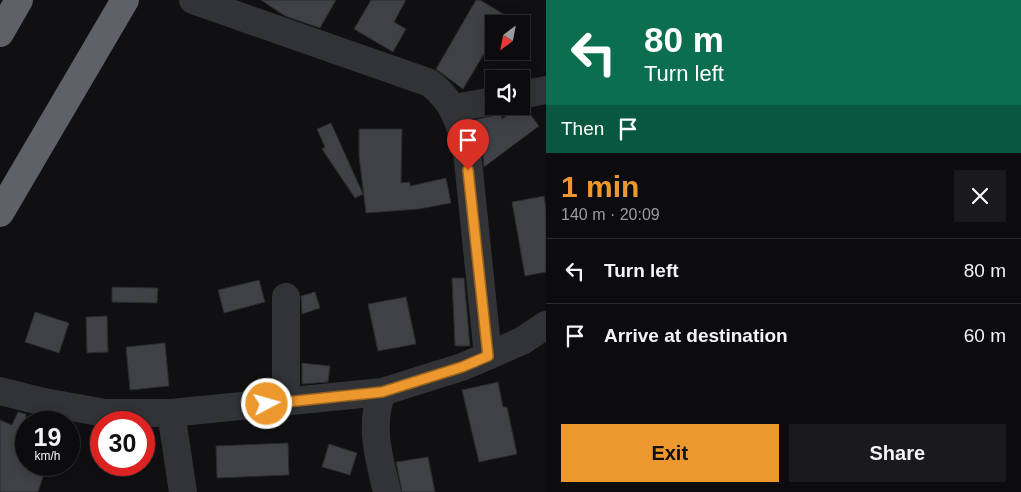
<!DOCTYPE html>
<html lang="en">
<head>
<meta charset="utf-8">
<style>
	:root { --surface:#0c0c0e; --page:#1a1a1c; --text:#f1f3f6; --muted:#9a9b9e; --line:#2c2c2e; --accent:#ed982e }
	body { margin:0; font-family:Arial,sans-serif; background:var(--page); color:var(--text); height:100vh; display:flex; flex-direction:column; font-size:19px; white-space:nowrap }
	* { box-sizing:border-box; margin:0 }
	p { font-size:16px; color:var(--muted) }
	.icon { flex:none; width:28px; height:28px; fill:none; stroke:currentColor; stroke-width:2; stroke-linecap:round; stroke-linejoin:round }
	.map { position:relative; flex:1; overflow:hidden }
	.drawer { display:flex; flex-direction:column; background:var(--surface); width:475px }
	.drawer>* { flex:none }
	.top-card { background:#0b6e4f; color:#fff; overflow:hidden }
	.needle { width:32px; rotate:212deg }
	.buttons { position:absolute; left:485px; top:15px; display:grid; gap:10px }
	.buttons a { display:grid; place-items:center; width:45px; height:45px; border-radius:0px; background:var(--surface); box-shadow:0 2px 12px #0003,0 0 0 1px var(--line); font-size:25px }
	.speed { position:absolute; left:15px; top:411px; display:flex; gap:10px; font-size:25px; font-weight:700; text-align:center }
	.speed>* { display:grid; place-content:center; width:65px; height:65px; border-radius:50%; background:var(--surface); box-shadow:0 2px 12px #0003,0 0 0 1px var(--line); line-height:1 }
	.speed small { font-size:12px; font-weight:400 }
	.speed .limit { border:8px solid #d22; background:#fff; color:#111 }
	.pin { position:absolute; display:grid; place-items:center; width:42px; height:42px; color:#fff; margin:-51px -21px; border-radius:50% 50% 50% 0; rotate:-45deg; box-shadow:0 0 5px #0007 }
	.pin .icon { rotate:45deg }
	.me { position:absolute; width:55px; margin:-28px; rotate:84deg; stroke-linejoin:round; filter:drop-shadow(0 0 4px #0008) }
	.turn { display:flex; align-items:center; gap:18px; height:105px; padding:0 15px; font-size:22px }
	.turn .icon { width:65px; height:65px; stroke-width:2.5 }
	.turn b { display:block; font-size:35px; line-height:42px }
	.then { display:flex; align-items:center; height:48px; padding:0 15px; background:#0003; gap:10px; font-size:19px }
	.round { display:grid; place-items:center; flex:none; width:52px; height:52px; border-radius:0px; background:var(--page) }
	.headline { display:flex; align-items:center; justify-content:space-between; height:85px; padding:0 15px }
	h1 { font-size:30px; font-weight:700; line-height:38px; color:var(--accent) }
	.button { display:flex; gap:10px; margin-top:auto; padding:10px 15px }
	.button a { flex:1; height:58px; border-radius:0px; background:var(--accent); color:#111; font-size:20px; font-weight:700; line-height:58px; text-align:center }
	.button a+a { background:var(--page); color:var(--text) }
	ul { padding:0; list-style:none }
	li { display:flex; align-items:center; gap:15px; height:65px; padding:0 15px; border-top:1px solid var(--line) }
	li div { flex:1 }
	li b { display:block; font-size:19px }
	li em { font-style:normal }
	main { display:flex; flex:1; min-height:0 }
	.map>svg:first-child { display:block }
	.building { fill:#3f4145; stroke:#2a2b2e }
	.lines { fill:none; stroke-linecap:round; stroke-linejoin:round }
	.minor { stroke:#313337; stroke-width:28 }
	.highway { stroke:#5e6167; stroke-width:28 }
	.route-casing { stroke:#9a631e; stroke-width:12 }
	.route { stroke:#ed982e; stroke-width:9 }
</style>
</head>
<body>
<main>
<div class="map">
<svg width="546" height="492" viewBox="0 0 546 492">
	<rect width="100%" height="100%" fill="#101012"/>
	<!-- building -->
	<g class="building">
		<polygon points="261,0 336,0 320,28 285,16"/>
		<polygon points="371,0 406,0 394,22 406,29 393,52 354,29"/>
		<polygon points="476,0 480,0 520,24 494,24 494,37 463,89 436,69"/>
		<polygon points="515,109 527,110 539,126 484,167 482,147 474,120 501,114 502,119"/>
		<polygon points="331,123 363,194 355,198 322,149 325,147 317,129"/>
		<polygon points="359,129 402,129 401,183 410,182 410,186 446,178 451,203 419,209 366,213 359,156"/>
		<polygon points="544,196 546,209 546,272 525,276 512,202"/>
		<polygon points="452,278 464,278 470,346 455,346"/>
		<polygon points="259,280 265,302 224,313 218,290"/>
		<polygon points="112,287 158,288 157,303 112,302"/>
		<polygon points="315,292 320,308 302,314 301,296"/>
		<polygon points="406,297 416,344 378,351 368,304"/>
		<polygon points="35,312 69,323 59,353 25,342"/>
		<polygon points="107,316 108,352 87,353 86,317"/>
		<polygon points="165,343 169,386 130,390 126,347"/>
		<polygon points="302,363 330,366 328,382 302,384"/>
		<polygon points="498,382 503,407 507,407 517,454 479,462 462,390"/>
		<polygon points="18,412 26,414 26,465 47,465 38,492 0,492 0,420 12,425"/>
		<polygon points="288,443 289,475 217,478 216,446"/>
		<polygon points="329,444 357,453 350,475 322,467"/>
		<polygon points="428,457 435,492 402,492 396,462"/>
	</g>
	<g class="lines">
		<!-- minor -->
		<g class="minor">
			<path d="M193,0L430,83C454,102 460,123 467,151L488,356"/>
			<polyline points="521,95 546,90"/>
			<polyline points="454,108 494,101"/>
			<polyline points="286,297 286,402"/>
			<polyline points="0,391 44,402 105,413 171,413 382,392 462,367 522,341 546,325"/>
			<path d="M382,392C369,426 379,458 387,492"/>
			<polyline points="171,413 183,492"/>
		</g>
		<!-- highway -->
		<g class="highway">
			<polyline points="0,33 19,0"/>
			<polyline points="0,213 125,0"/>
		</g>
	</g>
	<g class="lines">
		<!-- route casing -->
		<g class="route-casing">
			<polyline id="route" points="267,404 382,392 462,367 488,356 468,170"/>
		</g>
		<!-- route -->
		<use href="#route" class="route"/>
	</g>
</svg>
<div class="buttons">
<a><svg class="needle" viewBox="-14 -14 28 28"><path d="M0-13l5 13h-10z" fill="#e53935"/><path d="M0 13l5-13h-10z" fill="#9a9b9e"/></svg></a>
<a><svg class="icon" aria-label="sound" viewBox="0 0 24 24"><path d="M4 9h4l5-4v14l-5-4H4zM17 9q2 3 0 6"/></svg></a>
</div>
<div class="speed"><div>19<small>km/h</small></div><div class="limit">30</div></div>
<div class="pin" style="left:468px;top:170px;background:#d93025"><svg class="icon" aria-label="arrive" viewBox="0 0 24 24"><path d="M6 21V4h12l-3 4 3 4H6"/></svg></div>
<svg class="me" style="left:267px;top:404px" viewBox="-20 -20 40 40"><circle r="17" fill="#ed982e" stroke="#fff" stroke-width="3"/><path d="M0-11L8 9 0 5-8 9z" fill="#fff"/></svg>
</div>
<section class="drawer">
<div class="top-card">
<div class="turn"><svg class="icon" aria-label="left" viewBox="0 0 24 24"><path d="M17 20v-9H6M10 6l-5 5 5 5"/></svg><div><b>80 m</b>Turn left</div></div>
<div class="then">Then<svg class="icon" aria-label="arrive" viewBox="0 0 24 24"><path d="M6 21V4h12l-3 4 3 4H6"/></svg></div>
</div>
<div class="headline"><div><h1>1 min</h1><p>140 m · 20:09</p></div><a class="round"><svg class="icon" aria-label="close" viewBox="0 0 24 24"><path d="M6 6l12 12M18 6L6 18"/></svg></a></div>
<ul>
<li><svg class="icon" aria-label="left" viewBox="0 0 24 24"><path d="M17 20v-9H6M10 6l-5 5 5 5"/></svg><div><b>Turn left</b></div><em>80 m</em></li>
<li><svg class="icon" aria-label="arrive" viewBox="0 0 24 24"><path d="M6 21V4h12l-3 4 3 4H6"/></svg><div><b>Arrive at destination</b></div><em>60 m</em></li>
</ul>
<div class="button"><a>Exit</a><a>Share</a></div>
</section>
</main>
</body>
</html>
